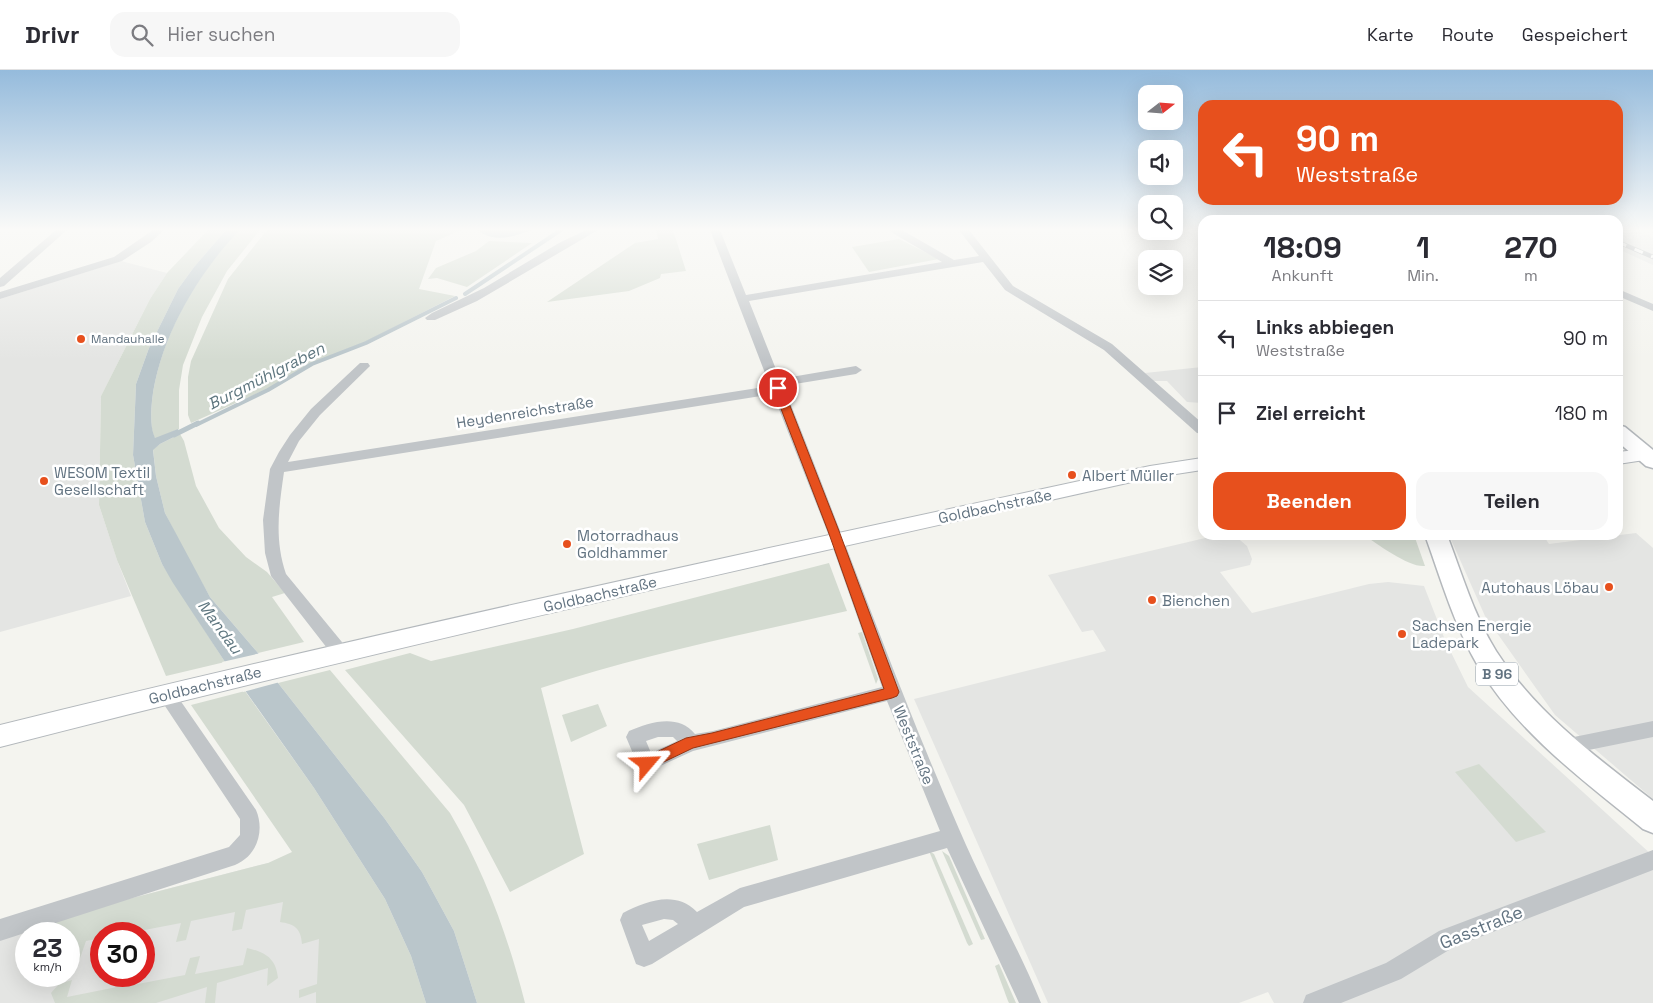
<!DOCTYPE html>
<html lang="de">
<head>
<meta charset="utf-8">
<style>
	:root { --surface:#fff; --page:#f7f7f7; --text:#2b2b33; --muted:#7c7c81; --line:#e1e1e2; --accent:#e7501d }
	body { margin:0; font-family:"Space Grotesk",sans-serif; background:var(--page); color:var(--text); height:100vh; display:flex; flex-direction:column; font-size:19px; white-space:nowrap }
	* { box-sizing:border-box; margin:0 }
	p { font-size:16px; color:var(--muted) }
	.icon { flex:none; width:28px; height:28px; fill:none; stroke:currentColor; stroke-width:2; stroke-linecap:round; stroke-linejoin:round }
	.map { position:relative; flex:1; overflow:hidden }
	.drawer { position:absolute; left:1198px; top:145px; width:425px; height:325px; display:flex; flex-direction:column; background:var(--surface); border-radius:15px; box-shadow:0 5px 20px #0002 }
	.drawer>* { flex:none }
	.top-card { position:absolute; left:1198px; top:30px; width:425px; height:105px; border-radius:15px; box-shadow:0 5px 20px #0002; background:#e7501d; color:#fff; overflow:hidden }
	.needle { width:32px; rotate:73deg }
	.buttons { position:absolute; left:1138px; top:15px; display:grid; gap:10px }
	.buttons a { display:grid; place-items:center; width:45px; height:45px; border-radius:10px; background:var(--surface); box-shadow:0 5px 20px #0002; font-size:25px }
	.speed { position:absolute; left:15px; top:852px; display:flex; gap:10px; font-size:25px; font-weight:700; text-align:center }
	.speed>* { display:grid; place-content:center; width:65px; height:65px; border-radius:50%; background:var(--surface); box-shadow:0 5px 20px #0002; line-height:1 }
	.speed small { font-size:12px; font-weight:400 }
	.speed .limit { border:8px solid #d22; background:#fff; color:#111 }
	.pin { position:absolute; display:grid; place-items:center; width:42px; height:42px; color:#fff; margin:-21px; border:2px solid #fff; border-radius:50%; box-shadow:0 1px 5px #0007 }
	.me { position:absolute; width:55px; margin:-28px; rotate:64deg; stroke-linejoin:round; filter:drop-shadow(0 0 4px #0008) }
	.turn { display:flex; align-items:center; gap:18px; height:105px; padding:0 15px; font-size:22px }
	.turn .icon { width:65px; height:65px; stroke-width:2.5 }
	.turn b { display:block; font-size:35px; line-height:42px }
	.eta { display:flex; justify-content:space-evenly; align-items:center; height:85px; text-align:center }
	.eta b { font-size:30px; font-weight:700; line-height:35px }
	.action { display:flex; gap:10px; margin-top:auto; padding:10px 15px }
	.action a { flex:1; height:58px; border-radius:15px; background:var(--accent); color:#fff; font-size:20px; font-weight:700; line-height:58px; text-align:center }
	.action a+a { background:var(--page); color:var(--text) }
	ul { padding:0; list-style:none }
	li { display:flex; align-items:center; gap:15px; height:75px; padding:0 15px; border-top:1px solid var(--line) }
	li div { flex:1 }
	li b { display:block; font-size:19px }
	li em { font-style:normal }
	header { display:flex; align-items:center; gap:30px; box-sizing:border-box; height:70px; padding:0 25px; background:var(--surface); border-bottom:1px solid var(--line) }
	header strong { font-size:24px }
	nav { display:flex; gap:28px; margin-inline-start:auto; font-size:18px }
	.search { width:350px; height:45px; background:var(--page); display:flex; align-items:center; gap:12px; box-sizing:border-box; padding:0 18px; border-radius:15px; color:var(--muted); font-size:19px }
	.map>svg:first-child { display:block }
	.built { fill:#e4e5e3; fill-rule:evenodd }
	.green { fill:#d4dbd1 }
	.water { fill:#bac6cb }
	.pier { fill:#f4f4ef }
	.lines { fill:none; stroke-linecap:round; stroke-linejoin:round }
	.stream-far1 { stroke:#bac6cb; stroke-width:4 }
	.stream { stroke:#bac6cb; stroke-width:5 }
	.secondary-casing { stroke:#b3b8bc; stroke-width:2 }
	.primary-casing { stroke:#b4b8bc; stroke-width:3 }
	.street { fill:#c1c5c8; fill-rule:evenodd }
	.secondary { fill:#fff; fill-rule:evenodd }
	.primary { fill:#fff; fill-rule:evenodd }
	.rail-casing { stroke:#a1a7ad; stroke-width:4.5 }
	.rail { stroke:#fff; stroke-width:3; stroke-dasharray:9; stroke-linecap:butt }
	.route { fill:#e7501d; stroke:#963413 }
	.poi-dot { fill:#e7501d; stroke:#fff; stroke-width:2 }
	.labels { text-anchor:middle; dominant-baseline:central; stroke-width:5; stroke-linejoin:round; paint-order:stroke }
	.far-poi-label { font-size:12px; fill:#627381; stroke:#fff; text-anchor:start }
	.shield { fill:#fff; stroke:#919da7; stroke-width:1 }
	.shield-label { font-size:14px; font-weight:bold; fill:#627381 }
	.street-label { font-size:15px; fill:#627381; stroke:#fff }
	.poi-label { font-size:15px; fill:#627381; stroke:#fff; text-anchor:start }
	.water-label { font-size:16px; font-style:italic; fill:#5e767f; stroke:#fff }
	.near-street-label { font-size:18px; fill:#627381; stroke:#fff }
</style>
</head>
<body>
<header>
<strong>Drivr</strong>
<div class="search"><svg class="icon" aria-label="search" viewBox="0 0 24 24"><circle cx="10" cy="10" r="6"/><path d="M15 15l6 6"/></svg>Hier suchen</div>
<nav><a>Karte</a><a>Route</a><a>Gespeichert</a></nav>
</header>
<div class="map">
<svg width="1653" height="933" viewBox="0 0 1653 933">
	<rect width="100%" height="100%" fill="#f4f4ef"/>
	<!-- built -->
	<g class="built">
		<polygon points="1618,160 1635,160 1653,167 1653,195 1618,179"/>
		<polygon points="121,191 167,203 150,229 101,326 99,435 117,490 131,526 0,562 0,229"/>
		<polygon points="1202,297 1202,333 1187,332 1167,311 1153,311 1145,303"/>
		<polygon points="1636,463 1653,478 1653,729 1555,645 1485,546 1449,465 1543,465 1549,474"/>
		<polygon points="1218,465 1234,465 1247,476 1252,489 1250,495 1220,502 1252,543 1369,514 1388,512 1424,516 1445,570 1468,617 1653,786 1653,933 1274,933 1268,922 1239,933 1048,933 914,629 1106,581 1093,560 1082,562 1048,505"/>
		<path d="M268,793L363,933H0V862ZM26,864H69V906H26ZM101,864H144V906H101Z"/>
	</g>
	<!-- green -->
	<g class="green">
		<polygon points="208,160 226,160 194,197 178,219 149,278 136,314 133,385 145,452 162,494 225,592 166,606 117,490 99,435 101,326 150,229 167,203"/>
		<path d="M240,160H260L227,201L202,247L183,295L179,320V359L155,369C150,358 151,343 152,331C159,269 197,203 240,160Z"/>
		<polygon points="267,160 461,160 436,171 419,219 455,226 365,272 307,295 267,319 191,353 188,345 188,307 191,291 228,209"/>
		<polygon points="656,160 673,160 686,201 661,204 660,208 629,221 547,232 635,173 658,169"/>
		<polygon points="899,169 939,189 869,202 852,177"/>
		<polygon points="489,171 532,173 467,217 437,208 428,209 436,198 476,181"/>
		<polygon points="180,364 184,371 196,416 219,458 246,487 267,502 285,523 272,527 304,572 258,583 210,527 184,481 165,443 156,406 153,379 160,374"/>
		<path d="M1364,465H1414L1425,496C1410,498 1377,474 1364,465Z"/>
		<path d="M829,493L847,541C745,564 641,585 541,618L584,784L510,822L464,735L345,600L410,583L431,591L573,559Z"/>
		<polygon points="862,562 878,609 876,614 858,563"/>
		<path d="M330,600L450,743C485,803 508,866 525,933H477L454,861L422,802L385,749L278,613Z"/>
		<path d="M245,621L314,718L385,829L411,886L426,933H316V922L299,928V920L317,914L319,869L302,874C301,858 294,854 280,852L283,832L246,840L242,859L232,861L235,842L191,851L186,870L176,872L181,853L134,862L133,864H101V868L86,871L79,891L69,892V864H30L36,853L268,793L292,782L191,635Z"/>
		<polygon points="598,634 607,656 571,672 562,645"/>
		<polygon points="1479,694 1546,762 1516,772 1455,702"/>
		<polygon points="770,755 778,790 709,810 697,774"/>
		<polygon points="929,781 934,784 973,874 969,876 967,873"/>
		<polygon points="942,781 949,786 985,869 981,870"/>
		<path d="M247,878C265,882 276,888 278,908L267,916L268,898L217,913L215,933H205L207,917L156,933H55L51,923L59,914L72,910L67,927L117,917L120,906H129L127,916L185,905L190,888L200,886L195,904L243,895Z"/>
		<polygon points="999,894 1016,933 1009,933 1008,931 995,896"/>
	</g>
	<!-- water -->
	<g class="water">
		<path d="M226,160H240C198,203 159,269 152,331C151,342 150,357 155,368L178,359L180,364L160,374L153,380L156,406L165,443L210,527L258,583L278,613L385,749L422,802L454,861L477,933H426L411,886L385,829L314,718L225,592L173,513L162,494L145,452L133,385L136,314L149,278L178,219L194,197Z"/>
		<path d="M478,160H532C515,166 494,174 478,160Z"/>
	</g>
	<!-- pier -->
	<polygon class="pier" points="261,583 280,612 243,622 222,592"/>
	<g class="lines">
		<!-- stream-far1 -->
		<g class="stream-far1">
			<polyline points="465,224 561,160"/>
			<polyline points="196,355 268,320 312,294 366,273 456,228"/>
		</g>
		<!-- stream -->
		<polyline class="stream" points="174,365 198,353"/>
		<!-- secondary casing -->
		<g class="secondary-casing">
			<g id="secondary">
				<polygon points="1645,379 1651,381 1653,383 1651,389 1618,394 1618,382"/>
				<path d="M1202,388V400L1150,408C766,493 381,579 0,677V655C382,561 766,478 1150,396Z"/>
			</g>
		</g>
		<!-- primary casing -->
		<g class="primary-casing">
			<g id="primary">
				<polygon points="1618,355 1625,357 1653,380 1653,398 1646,396 1618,372"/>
				<path d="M1425,465H1447C1462,504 1474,546 1496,581C1536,643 1596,687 1653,731V763L1643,759C1583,710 1518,663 1478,596C1454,555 1441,509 1425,465Z"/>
			</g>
		</g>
		<!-- street -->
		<g class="street">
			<polygon points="56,160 67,160 4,216 0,217 0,208"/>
			<polygon points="153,160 164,160 151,172 122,191 0,229 0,222 114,187"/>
			<polygon points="586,160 598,160 477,231 435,250 427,250 425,248 432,243 484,218 559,173"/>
			<path d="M710,160H720L746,225L942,192L891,162L890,160H902L954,190L979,186L959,160H969L1013,216L1112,274L1202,353V364L1197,363L1104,280L1005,220L983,192L749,231L781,312L791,307L856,296L862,300L856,304L795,314L785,320C844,466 896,615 959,759C984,818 1017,874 1041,933H1019L947,778L744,837L652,894L644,897L636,894L620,850L623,843C647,831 675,820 697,842L740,818L940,761L887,631L693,681L647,702L640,700L626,667L629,661C650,652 678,643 695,664L713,661L882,617L827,461L773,324L284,402C279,437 274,469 286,504L346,577L348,582L346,587L340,589L334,587L271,506L265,483L263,450L270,399L279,382L290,365L311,339L360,293H368L370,296L320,345L299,371L288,392L770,316ZM658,667H673L677,671L651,683L646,671ZM664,849L673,850L678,854L649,871L642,855Z"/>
			<polygon points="1618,219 1653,234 1653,241 1618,226"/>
			<path d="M167,618L173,620L256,740C265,761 257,786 235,795L0,871V849L229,777L240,765V749L161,630L158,625L161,620Z"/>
			<polygon points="1653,651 1653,667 1564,685 1558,683 1555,677 1558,671 1564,669"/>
			<polygon points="1653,780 1653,800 1454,877 1401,909 1341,933 1303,933 1306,925 1386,893 1439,861"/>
		</g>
		<!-- secondary -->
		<use href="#secondary" class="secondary"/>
		<!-- primary -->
		<use href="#primary" class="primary"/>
		<!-- rail casing -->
		<g class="rail-casing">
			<polyline id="rail" points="1618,172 1653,187"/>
		</g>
		<!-- rail -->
		<use href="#rail" class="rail"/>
	</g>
	<!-- sky -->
	<linearGradient id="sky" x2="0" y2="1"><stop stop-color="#95bbdc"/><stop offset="0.55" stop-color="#fafaf8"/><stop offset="1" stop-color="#fafaf8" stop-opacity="0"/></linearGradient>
	<rect width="1653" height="290" fill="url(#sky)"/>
	<!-- route -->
	<polygon class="route" points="774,316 781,316 783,318 839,461 899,622 897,626 892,628 693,678 647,700 642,698 640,694 642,689 686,668 712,663 884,619 828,461 773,318"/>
	<!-- markers -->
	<g class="poi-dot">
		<circle cx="81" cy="269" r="5"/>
		<circle cx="1072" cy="405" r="5"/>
		<circle cx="44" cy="411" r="5"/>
		<circle cx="567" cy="474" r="5"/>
		<circle cx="1609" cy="517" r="5"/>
		<circle cx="1152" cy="530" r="5"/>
		<circle cx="1402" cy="564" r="5"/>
	</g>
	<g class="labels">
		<!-- far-poi labels -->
		<g class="far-poi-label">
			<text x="91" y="269">Mandauhalle</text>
		</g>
		<!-- shield labels -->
		<rect class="shield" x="1476" y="592.5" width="42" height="23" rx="4"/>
		<g class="shield-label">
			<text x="1497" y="604">B 96</text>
		</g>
		<!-- street labels -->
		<g class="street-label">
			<text transform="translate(525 342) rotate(-9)">Heydenreichstraße</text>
			<text transform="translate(995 436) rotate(-12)">Goldbachstraße</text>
			<text transform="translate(600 524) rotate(-13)">Goldbachstraße</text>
			<text transform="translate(205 615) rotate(-14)">Goldbachstraße</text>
			<text transform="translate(914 675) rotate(68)">Weststraße</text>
		</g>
		<!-- poi labels -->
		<g class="poi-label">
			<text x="54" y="402">WESOM Textil<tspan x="54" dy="17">Gesellschaft</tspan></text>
			<text x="1082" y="405">Albert Müller</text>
			<text x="577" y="465">Motorradhaus<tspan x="577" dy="17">Goldhammer</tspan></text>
			<text x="1599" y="517" text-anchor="end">Autohaus Löbau</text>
			<text x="1162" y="530">Bienchen</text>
			<text x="1412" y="555">Sachsen Energie<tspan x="1412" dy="17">Ladepark</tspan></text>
		</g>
		<!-- water labels -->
		<g class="water-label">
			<text transform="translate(266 306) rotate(-27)">Burgmühlgraben</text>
			<text transform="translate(220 557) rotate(54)">Mandau</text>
		</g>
		<!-- near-street labels -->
		<g class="near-street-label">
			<text transform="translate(1481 857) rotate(-22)">Gasstraße</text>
		</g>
	</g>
</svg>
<div class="buttons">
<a><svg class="needle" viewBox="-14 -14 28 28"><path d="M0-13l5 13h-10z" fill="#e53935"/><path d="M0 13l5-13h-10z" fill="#7c7c81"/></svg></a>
<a><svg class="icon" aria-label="sound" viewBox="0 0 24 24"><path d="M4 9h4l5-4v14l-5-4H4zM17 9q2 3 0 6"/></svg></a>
<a><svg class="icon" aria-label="search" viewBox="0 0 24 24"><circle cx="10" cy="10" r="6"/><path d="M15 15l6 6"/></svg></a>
<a><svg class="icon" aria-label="layers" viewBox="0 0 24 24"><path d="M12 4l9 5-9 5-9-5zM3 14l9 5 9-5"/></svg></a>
</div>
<div class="speed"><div>23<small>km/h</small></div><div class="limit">30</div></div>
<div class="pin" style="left:778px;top:318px;background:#d93025"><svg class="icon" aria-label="arrive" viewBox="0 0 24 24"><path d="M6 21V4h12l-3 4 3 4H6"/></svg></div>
<svg class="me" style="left:647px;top:694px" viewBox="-20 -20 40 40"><path d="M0-17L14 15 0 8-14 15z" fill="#e7501d" stroke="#fff" stroke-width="4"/></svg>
<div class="top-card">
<div class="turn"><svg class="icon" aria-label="left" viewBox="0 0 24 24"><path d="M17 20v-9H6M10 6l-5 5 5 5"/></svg><div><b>90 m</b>Weststraße</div></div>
</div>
<section class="drawer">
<div class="eta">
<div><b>18:09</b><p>Ankunft</p></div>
<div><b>1</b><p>Min.</p></div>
<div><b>270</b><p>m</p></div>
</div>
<ul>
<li><svg class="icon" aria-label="left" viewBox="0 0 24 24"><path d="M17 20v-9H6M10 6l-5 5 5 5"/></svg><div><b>Links abbiegen</b><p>Weststraße</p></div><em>90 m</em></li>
<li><svg class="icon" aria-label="arrive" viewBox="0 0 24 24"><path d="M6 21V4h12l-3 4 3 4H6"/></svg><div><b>Ziel erreicht</b></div><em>180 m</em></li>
</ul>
<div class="action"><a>Beenden</a><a>Teilen</a></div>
</section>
</div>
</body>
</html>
